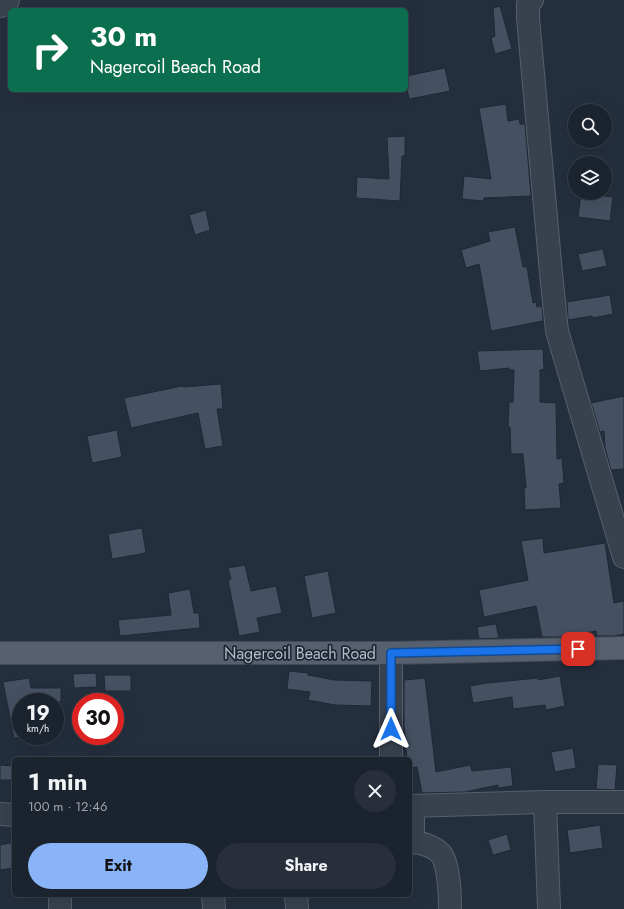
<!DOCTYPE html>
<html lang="en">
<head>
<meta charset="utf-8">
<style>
	:root { --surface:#1b232e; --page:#282f3a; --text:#f1f3f6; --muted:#a0a4aa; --line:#39404a; --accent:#8ab4f8 }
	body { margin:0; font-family:Jost,sans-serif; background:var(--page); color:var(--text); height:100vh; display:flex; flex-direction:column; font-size:15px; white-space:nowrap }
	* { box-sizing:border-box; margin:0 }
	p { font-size:13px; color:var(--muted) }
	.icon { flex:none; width:22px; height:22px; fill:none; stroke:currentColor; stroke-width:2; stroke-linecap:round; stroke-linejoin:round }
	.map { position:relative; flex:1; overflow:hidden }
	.sheet { position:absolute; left:12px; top:757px; width:400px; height:140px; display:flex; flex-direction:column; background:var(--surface); border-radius:6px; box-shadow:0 4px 16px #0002,0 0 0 1px var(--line) }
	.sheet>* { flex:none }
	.banner { position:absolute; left:8px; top:8px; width:400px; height:84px; border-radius:6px; box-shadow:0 4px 16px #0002,0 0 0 1px var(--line); background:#0b6e4f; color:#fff; overflow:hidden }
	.tools { position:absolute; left:568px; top:104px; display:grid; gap:8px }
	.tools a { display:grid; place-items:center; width:44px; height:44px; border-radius:50%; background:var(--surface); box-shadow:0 4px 16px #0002,0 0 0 1px var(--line); font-size:20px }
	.speed { position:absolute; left:12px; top:693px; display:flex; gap:8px; font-size:20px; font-weight:700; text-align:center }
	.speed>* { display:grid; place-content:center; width:52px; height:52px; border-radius:50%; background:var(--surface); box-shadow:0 4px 16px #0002,0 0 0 1px var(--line); line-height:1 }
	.speed small { font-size:10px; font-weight:400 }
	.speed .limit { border:6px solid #d22; background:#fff; color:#111 }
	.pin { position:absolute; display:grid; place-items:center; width:34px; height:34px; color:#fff; margin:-17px; border-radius:8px; box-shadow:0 2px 6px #0006 }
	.me { position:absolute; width:44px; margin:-22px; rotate:0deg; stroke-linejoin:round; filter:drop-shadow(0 0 3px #0008) }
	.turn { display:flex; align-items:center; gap:14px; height:84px; padding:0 16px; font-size:18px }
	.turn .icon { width:52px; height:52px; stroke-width:2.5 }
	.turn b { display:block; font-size:28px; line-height:34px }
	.round { display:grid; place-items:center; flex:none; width:42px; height:42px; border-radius:21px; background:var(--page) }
	.head { display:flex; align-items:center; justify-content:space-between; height:68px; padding:0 16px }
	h1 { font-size:24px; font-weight:700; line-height:30px }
	.button { display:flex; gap:8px; margin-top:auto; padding:8px 16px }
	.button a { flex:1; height:46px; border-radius:24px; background:var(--accent); color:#111; font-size:16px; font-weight:700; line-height:46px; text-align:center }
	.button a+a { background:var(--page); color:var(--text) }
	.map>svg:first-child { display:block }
	.building { fill:#455162; stroke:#1f2835 }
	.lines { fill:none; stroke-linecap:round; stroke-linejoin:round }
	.minor-casing { stroke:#565f6c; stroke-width:24 }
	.major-casing { stroke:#414a57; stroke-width:24 }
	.minor { stroke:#38414e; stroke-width:22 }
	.major { stroke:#56606e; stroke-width:22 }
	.route-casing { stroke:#114b97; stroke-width:10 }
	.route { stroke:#1a73e8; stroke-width:7 }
	.labels { text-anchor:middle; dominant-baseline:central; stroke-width:3.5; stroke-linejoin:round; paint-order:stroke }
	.street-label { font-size:16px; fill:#b4bcc9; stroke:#1d2633 }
</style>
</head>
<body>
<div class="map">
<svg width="624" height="909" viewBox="0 0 624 909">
	<rect width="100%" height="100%" fill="#242f3e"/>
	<!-- building -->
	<g class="building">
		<polygon points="500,6 512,49 495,54 491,38 495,36 493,8"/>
		<polygon points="445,68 450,91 409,99 406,84 406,76"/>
		<polygon points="506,104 508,121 519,119 520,124 525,124 531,196 484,198 483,201 462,199 464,176 491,179 479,108"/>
		<polygon points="405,136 405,156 402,156 400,201 356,198 357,177 389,179 387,137"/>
		<polygon points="581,193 613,197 610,221 578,217"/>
		<polygon points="206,210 210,230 195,235 189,215"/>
		<polygon points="515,227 523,267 527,267 533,303 536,302 537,307 542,306 543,321 491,331 479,264 466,268 461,250 490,241 488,232"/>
		<polygon points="603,249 607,266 582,271 578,254"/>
		<polygon points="610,295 613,314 593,318 592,316 568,320 567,302"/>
		<polygon points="543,349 544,369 540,370 540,402 556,403 557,459 562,458 564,483 559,484 561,508 525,510 524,488 526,488 523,454 511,454 510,427 508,427 509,402 513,402 514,370 509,370 509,368 480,371 477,351"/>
		<polygon points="221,384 223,409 217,409 223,446 205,449 198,413 131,428 124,398 182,386 183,387"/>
		<polygon points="624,396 624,469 611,470 605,448 604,431 600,432 591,403"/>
		<polygon points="117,430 122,457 92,463 87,436"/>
		<polygon points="142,528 146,553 112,559 108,534"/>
		<polygon points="543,538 544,553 605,543 614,603 624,601 624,634 615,636 597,636 596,631 564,637 542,637 536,606 484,617 479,590 528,580 521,541"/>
		<polygon points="245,565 251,591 276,586 282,613 257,618 260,632 239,636 228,580 231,579 228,568"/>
		<polygon points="328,571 336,613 312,618 304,576"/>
		<polygon points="190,589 194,613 199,613 200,628 120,636 118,620 171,615 168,593"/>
		<polygon points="496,624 499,638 479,639 477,627"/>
		<polygon points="289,671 308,673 308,675 334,680 372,681 371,706 335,705 308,700 310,692 287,689"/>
		<polygon points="96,673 97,687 74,688 73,674"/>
		<polygon points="104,675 131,675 131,691 105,691"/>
		<polygon points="560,676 565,706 546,710 545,705 513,709 512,697 473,703 470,686 487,683 538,678 538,680"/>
		<polygon points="29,678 31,688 61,688 61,702 21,702 21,737 14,738 3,682"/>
		<polygon points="425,678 436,772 470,765 472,771 511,767 513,786 498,788 498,785 465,792 422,793 417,767 410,768 410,759 407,759 404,727 404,680"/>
		<polygon points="573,748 576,768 555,772 551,752"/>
		<polygon points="598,764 617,765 615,790 596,789"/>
		<polygon points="0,765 14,766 14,780 0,780"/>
		<polygon points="600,825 603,848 570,853 567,830"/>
		<polygon points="507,834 511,850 493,855 488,840"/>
		<polygon points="14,842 14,868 0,870 0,845"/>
	</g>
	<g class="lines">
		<!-- minor casing -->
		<g class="minor-casing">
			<g id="minor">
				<polyline points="532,0 528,4 528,18 551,273 557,331 624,557"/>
				<polyline points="0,6 3,5 8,0"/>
				<polyline points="391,653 391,759"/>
				<polyline points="410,806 545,802"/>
				<polyline points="413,806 413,842"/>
				<polyline points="0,814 14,815"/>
				<path d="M410,842C420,842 434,846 441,854C449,864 450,896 450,909"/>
				<polyline points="60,895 60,909"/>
				<polyline points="213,895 214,909"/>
				<polyline points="296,895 297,909"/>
				<polyline points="549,909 545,802 624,802"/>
			</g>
		</g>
		<!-- major casing -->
		<g class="major-casing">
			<polyline id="major" points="0,653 391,653 624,648"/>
		</g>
		<!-- minor -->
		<use href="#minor" class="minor"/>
		<!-- major -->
		<use href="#major" class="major"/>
	</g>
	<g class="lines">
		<!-- route casing -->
		<g class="route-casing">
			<polyline id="route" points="391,729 391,653 578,649"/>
		</g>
		<!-- route -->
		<use href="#route" class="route"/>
	</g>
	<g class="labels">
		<!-- street labels -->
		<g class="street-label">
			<text x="300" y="653">Nagercoil Beach Road</text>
		</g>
	</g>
</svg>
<div class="tools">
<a><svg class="icon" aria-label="search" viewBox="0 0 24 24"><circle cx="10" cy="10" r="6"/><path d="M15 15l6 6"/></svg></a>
<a><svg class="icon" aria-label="layers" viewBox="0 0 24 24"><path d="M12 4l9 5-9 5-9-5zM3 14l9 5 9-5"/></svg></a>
</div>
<div class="speed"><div>19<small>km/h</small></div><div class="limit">30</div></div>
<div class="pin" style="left:578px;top:649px;background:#d93025"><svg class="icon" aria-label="arrive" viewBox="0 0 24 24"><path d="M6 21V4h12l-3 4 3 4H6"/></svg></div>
<svg class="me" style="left:391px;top:729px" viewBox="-20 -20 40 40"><path d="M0-17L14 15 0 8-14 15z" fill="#1a73e8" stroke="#fff" stroke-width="4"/></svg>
<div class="banner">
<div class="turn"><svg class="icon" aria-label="right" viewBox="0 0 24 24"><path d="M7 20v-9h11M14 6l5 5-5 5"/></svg><div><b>30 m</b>Nagercoil Beach Road</div></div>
</div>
<section class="sheet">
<div class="head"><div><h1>1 min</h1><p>100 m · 12:46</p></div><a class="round"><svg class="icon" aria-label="close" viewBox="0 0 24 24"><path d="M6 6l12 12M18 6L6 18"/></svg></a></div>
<div class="button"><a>Exit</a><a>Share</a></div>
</section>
</div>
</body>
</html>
